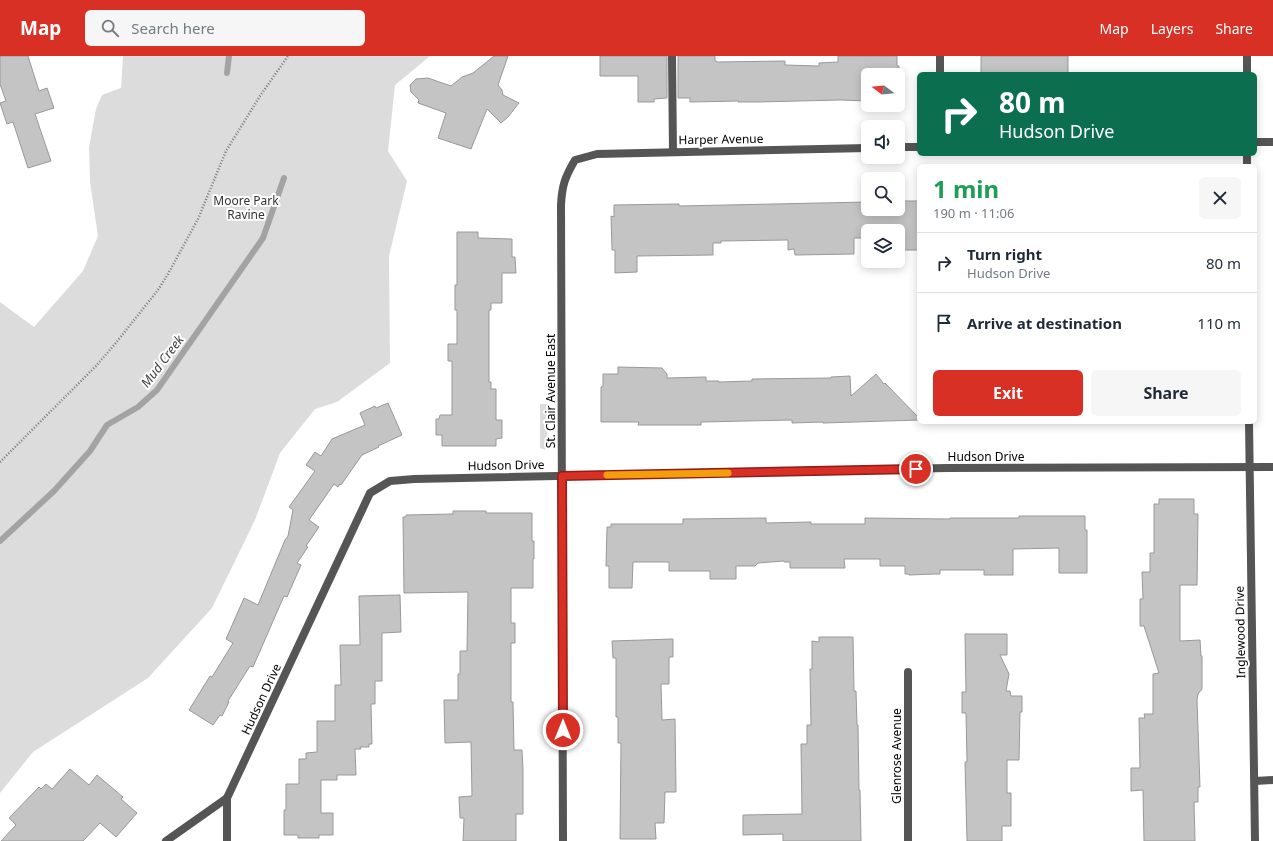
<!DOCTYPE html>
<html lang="en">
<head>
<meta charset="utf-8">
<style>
	:root { --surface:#fff; --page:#f6f6f7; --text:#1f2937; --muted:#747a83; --line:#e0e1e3; --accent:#d93025 }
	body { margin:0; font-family:"Noto Sans",sans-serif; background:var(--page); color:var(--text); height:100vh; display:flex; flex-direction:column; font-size:15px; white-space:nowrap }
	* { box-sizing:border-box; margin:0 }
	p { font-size:13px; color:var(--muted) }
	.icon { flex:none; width:22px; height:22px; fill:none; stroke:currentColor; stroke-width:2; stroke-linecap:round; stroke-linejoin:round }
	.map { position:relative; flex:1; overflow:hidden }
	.sheet { position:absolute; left:917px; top:108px; width:340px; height:260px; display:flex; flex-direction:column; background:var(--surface); border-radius:6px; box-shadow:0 2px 10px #0003 }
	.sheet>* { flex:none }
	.hud { position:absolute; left:917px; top:16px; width:340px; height:84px; border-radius:6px; box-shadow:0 2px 10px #0003; background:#0b6e4f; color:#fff; overflow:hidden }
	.needle { width:26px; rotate:286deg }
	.tools { position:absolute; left:861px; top:12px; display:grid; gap:8px }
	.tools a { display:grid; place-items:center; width:44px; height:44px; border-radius:6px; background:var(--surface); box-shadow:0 2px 10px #0003; font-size:20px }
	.pin { position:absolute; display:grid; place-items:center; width:34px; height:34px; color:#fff; margin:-17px; border:2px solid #fff; border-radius:50%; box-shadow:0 1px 4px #0007 }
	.me { position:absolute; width:44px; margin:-22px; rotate:0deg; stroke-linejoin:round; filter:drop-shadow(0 0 3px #0008) }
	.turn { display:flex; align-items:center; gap:14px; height:84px; padding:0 16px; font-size:18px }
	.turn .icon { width:52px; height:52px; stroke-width:2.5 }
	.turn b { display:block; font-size:28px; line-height:34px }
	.round { display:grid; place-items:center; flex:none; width:42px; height:42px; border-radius:6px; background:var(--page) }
	.headline { display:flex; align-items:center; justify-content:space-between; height:68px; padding:0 16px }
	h1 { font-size:24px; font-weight:700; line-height:30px; color:#1e9e55 }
	.button { display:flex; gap:8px; margin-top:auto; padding:8px 16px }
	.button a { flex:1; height:46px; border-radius:6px; background:var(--accent); color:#fff; font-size:16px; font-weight:700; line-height:46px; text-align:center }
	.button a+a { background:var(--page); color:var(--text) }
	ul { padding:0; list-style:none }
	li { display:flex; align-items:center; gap:12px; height:60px; padding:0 16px; border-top:1px solid var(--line) }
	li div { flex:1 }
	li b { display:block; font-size:15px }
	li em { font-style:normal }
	header { display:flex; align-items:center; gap:24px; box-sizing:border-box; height:56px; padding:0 20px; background:var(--accent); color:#fff }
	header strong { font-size:19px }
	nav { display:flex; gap:22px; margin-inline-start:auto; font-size:14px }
	.search { width:280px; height:36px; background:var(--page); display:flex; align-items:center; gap:10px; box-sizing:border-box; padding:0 14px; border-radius:6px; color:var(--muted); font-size:15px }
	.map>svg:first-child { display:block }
	.green { fill:#dcdcdc }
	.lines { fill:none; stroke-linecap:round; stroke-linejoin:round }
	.stream { stroke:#a3a3a3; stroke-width:6 }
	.building { fill:#c4c4c4; stroke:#999 }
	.path { stroke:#777; stroke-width:2.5; stroke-dasharray:1 2; stroke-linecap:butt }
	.minor { stroke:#555; stroke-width:8 }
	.route-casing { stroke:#8d1f18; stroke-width:10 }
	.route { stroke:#d93025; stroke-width:7 }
	.slow { stroke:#f59e0b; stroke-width:7 }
	.labels { text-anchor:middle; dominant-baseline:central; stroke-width:4; stroke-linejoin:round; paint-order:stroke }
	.street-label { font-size:12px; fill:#000; stroke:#fff }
	.park-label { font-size:12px; fill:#333; stroke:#fff }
	.water-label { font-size:13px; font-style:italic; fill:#444; stroke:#fff }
</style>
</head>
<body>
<header>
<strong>Map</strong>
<div class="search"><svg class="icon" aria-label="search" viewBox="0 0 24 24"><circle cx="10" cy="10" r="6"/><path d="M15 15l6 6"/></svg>Search here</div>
<nav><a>Map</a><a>Layers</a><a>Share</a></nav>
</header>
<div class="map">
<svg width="1273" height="785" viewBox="0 0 1273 785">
	<rect width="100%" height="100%" fill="#fff"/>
	<!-- green -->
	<g class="green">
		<polygon points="123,0 430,0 395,29 388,95 407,125 389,200 390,307 337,346 315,353 280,397 255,464 212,552 148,622 33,696 0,737 0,246 34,271 83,215 98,180 90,126 89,91 96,53 102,39 121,32"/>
		<polygon points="540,348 547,348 547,387 545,394 540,392"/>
	</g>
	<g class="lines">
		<!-- stream -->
		<g class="stream">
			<polyline points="227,17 229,0"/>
			<polyline points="0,485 54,435 90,395 107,369 138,351 157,334 263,182 284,122"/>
		</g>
	</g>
	<!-- building -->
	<g class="building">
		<polygon points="0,0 28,0 39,35 47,32 54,52 35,58 51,105 28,112 13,66 7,68 0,47 6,45 0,28"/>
		<polygon points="494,0 508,0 498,29 502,34 503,39 519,47 508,61 501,67 487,53 471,93 438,82 446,57 418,47 419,44 411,36 410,29 416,23 428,22 451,30 462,21 473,17"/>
		<polygon points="600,0 667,0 667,42 654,43 654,46 638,46 638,20 600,20"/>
		<polygon points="678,0 715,0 715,5 716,5 717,6 785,5 785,9 819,10 819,7 838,6 838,0 897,0 897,10 899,10 900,45 898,45 898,19 868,19 868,45 840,44 757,46 738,46 739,45 690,46 690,42 678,42"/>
		<rect x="981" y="0" width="87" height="18"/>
		<polygon points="898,145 919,145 919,194 903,194 902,179 901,179 901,175 868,175 868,182 854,182 854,198 795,199 794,193 788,194 788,184 721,185 721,187 713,187 713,199 637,200 637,216 615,217 615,194 612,194 611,160 614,161 614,149 679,148 679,150 868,146 868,153 898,153"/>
		<polygon points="457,176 478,176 478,182 512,183 512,201 515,201 516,217 502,217 502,247 491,247 491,254 489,254 489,326 491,326 491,333 496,333 496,364 502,364 502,382 496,383 496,390 442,390 442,379 436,379 436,363 439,363 440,359 452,359 452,305 448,305 448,288 457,288 457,254 455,254 455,229 457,229"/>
		<polygon points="618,311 662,312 667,318 667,322 706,321 706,325 719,325 719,326 752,325 752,323 831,322 831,321 850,320 851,340 876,318 884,328 885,327 919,362 919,364 823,367 823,366 792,367 792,364 701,366 701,369 638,369 639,366 601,366 601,331 603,330 603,318 618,318"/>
		<polygon points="388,347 402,379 378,390 379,391 362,399 341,429 340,428 338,431 334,428 309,464 319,471 306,490 308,491 297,507 301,509 287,541 284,540 253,611 250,610 228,645 229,646 222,660 220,659 213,669 189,654 210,620 212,621 233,587 226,583 244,542 258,549 285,484 288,480 293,454 289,451 315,415 306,409 315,396 321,400 332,383 365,369 360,357 375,350 376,352"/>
		<polygon points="1159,443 1194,443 1194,458 1198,458 1197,529 1180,529 1180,585 1200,584 1201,600 1202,600 1202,633 1198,638 1197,644 1200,731 1198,731 1198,746 1194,746 1195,785 1144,785 1143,734 1131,735 1131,712 1140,712 1139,662 1145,662 1144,658 1153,658 1153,618 1159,617 1144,570 1140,570 1140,543 1143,543 1142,516 1150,516 1150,497 1154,497 1154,448 1159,448"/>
		<polygon points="453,455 486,455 486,457 532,457 532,485 534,485 534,503 533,503 533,532 511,532 511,567 515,567 515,587 511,587 511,646 513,646 514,694 522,694 523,714 523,758 516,758 516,785 463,785 464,762 460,762 459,741 472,740 471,686 445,687 444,644 458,644 458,618 460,618 460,595 467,595 468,536 404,537 403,461 406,461 406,459 453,458"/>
		<polygon points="1019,460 1085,460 1085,474 1087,474 1087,517 1059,517 1059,492 1013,493 1013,519 984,519 984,514 940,514 940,518 935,518 909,519 909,518 905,518 905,510 880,510 880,503 844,503 845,512 790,512 790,506 784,506 784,505 758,507 755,510 736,510 736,523 710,523 710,515 669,515 669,506 633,506 632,532 609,532 609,510 606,510 607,471 611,471 611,468 683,468 683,463 766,462 766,467 811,466 811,468 865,468 865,462 950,463 950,462 1019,462"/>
		<polygon points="400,539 401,576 382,577 382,625 375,625 375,648 371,648 372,688 369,688 369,691 360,691 361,693 355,693 356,719 337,719 337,724 321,724 321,757 333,757 333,779 319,779 319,782 298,782 298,779 284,779 284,754 286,754 286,728 299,728 299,703 306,703 306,697 317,696 317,665 335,665 335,629 341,629 340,589 360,589 359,540"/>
		<polygon points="965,578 1007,578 1007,599 1000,599 1009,618 1006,635 1010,635 1011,640 1022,640 1022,656 1020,656 1019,704 1007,704 1007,737 1011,737 1011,770 1002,770 1002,785 967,785 965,706 967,706 966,657 962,657 962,636 966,636"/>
		<polygon points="819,581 853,581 854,635 856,635 857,669 858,669 859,734 860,734 861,785 783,785 783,778 743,779 743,759 802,758 801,688 807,688 807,669 811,669 810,613 812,613 812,585 819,586"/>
		<polygon points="673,583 673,601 669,601 669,628 661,628 662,664 675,663 676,736 665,736 664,767 655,767 656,783 620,783 621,687 618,687 618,661 616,661 616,602 613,602 612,585"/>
		<polygon points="70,713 89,729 97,719 123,741 121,743 137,757 116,781 100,767 83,785 1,785 16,769 9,762 39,731 41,733 46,728 52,733"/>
	</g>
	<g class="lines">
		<!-- path -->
		<polyline class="path" points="0,406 96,310 115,288 158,234 168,218 198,163 226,95 260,40 288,0"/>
		<!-- minor -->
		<g class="minor">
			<polyline points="672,0 673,96"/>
			<polyline points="940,0 940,18"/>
			<polyline points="1247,0 1247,18"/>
			<polyline points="1255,86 1273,86"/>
			<polyline points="898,91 919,91"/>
			<polyline points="1247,98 1247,110"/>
			<polyline points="1249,366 1255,785"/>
			<polyline points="908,616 908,785"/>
			<polyline points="1255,725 1273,724"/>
			<polyline points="227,742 227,785"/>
			<polyline points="166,785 227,742 370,437 390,425 414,423 947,412 1273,411"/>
			<path d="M563,785L561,149C562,129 565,121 575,104L597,98L868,92"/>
		</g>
	</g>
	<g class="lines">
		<!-- route casing -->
		<g class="route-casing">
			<polyline id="route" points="563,674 562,420 916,413"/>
		</g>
		<!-- route -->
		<use href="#route" class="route"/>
		<!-- slow -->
		<polyline class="slow" points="607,419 728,417"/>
	</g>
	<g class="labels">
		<!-- street labels -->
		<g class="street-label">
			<text transform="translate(721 83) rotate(-1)">Harper Avenue</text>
			<text transform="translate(550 335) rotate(-90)">St. Clair Avenue East</text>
			<text x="986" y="400">Hudson Drive</text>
			<text transform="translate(506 409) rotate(-1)">Hudson Drive</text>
			<text transform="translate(1240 576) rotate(-91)">Inglewood Drive</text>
			<text transform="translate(261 643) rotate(-65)">Hudson Drive</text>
			<text transform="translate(896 700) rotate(-90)">Glenrose Avenue</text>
		</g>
		<!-- park labels -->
		<g class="park-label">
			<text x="246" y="144">Moore Park<tspan x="246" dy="14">Ravine</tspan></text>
		</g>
		<!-- water labels -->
		<g class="water-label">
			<text transform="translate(162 305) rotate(-53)">Mud Creek</text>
		</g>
	</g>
</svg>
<div class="tools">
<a><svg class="needle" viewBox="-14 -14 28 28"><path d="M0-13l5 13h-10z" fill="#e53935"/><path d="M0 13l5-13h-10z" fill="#747a83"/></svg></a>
<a><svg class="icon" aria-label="sound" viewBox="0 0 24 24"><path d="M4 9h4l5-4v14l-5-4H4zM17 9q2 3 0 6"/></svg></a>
<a><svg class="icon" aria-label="search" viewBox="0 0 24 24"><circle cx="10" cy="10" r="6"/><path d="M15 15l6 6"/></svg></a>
<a><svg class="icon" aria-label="layers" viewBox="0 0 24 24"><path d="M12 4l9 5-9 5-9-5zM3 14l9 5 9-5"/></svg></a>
</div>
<div class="pin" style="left:916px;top:413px;background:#d93025"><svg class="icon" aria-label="arrive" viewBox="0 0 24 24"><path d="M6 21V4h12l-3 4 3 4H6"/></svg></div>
<svg class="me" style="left:563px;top:674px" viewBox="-20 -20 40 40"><circle r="17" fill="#d93025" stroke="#fff" stroke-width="3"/><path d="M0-11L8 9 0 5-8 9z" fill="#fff"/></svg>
<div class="hud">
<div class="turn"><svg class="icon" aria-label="right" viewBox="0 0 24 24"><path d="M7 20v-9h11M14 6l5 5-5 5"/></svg><div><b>80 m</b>Hudson Drive</div></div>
</div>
<section class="sheet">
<div class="headline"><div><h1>1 min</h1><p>190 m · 11:06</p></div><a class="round"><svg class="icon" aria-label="close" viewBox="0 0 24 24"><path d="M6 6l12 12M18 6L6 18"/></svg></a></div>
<ul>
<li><svg class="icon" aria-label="right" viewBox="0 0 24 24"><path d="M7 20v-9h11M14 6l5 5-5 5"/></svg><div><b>Turn right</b><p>Hudson Drive</p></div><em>80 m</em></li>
<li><svg class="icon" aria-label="arrive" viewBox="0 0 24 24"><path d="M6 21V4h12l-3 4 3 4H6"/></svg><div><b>Arrive at destination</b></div><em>110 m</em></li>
</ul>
<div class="button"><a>Exit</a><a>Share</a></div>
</section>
</div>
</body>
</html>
